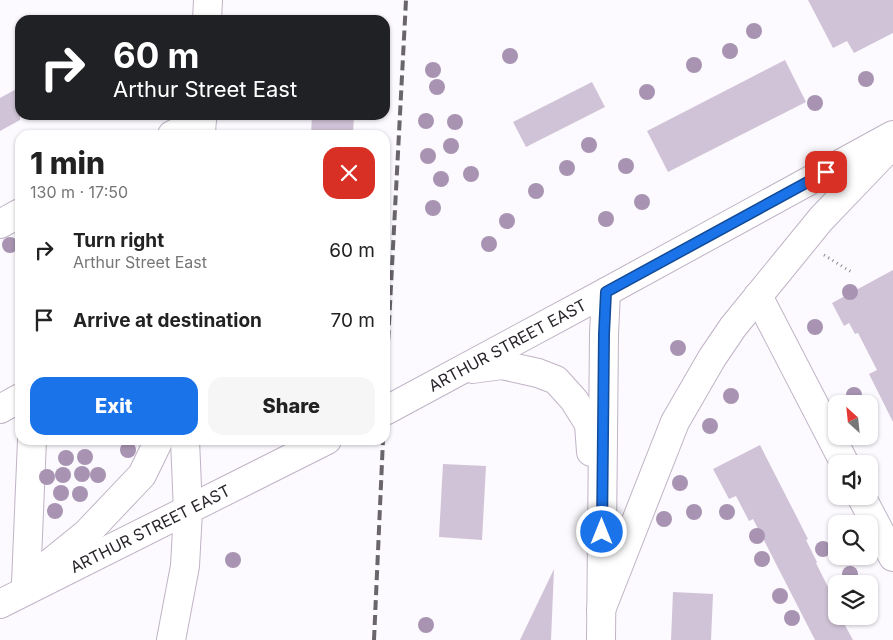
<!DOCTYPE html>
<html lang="en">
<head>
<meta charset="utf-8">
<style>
	:root { --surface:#fff; --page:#f6f6f6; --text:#222; --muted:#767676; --accent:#1a73e8 }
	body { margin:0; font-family:Inter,sans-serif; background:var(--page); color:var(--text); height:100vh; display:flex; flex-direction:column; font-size:19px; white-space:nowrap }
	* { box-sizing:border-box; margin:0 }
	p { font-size:16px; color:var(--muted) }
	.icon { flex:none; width:28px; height:28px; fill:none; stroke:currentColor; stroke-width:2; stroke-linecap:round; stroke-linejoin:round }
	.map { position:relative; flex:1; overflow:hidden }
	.side { position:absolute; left:15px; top:130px; width:375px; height:315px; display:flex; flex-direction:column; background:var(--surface); border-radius:15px; box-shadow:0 1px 4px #0004 }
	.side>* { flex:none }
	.top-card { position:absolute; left:15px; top:15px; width:375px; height:105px; border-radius:15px; box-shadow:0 1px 4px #0004; background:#202124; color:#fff; overflow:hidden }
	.needle { width:32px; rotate:333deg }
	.fabs { position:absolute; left:828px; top:395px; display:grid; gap:10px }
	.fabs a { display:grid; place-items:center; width:50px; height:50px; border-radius:10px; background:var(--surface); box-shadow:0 1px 4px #0004; font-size:25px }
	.pin { position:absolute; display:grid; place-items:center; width:42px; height:42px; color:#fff; margin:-21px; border-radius:10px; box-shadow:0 2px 8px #0006 }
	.me { position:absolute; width:55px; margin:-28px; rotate:0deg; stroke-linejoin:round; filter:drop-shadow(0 0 4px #0008) }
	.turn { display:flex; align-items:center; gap:18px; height:105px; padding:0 15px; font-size:22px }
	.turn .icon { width:65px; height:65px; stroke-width:2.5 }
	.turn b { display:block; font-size:35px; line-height:42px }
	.round { display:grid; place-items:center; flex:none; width:52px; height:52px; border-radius:15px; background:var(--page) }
	.head { display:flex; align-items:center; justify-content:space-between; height:85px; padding:0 15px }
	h1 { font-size:30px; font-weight:800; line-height:38px }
	.primary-button { display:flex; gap:10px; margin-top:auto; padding:10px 15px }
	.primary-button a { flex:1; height:58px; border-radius:15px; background:var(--accent); color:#fff; font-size:20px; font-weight:800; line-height:58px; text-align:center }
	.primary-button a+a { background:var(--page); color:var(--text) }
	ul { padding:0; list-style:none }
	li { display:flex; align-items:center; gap:15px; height:70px; padding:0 15px }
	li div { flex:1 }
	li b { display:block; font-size:19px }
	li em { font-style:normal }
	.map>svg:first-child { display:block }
	.building { fill:#d1c3d7 }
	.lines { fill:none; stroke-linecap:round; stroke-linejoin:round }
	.minor-casing { stroke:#c0b3c6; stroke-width:30 }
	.major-casing { stroke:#c0b3c6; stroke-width:30 }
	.path { stroke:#8a868c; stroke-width:3; stroke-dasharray:1 4; stroke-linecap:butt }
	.minor { stroke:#fff; stroke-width:28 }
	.major { stroke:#fff; stroke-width:28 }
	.rail { stroke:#69656b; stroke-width:4; stroke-dasharray:10 5; stroke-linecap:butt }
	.tree { fill:#a894b2 }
	.route-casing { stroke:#114b97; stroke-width:12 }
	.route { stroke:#1a73e8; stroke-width:9 }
	.labels { text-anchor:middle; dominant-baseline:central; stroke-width:4; stroke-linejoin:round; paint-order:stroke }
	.street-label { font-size:16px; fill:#2a252c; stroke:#fff }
</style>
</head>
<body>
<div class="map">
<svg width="893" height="640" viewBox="0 0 893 640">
	<rect width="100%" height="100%" fill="#fcfafe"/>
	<!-- building -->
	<g class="building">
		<polygon points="808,0 893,0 893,33 854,53 847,41 833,48"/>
		<polygon points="785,60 806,102 668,172 647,131"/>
		<polygon points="592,82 605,107 526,147 513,122"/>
		<polygon points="20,87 20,120 0,131 0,98"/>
		<polygon points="312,115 354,115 353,135 311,135"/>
		<polygon points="893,270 893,422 869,374 877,370 858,333 855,334 849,323 844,326 832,303"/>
		<polygon points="760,445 808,539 806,540 817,562 816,563 836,603 836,616 840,616 853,640 815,640 753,519 749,521 736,496 729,499 713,469"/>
		<polygon points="443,464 486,466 482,540 439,537"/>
		<polygon points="554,569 551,640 520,640"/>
		<polygon points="673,592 713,594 711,640 671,640"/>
	</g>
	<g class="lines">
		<!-- minor casing -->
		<g class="minor-casing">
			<g id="minor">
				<polyline points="172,135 202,120"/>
				<polyline points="0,224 20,213"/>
				<polyline points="758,296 845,464"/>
				<polyline points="0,409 20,398"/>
				<polyline points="861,496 893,557"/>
				<polyline points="26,583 32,440"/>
				<polyline points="171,640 185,566 188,511"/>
			</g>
		</g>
		<!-- major casing -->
		<g class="major-casing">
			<g id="major">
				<polyline points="207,20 208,0"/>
				<polyline points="201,135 202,115"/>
				<polyline points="472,369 502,365 538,373 556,380 574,400 589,424 591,452"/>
				<path id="s1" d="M385,411L606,292L893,135"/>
				<polyline points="185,440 188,511"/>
				<polyline points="39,572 86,534 142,475 159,440"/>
				<path id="s2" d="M0,604L327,440"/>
				<polyline points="601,610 675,422 712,358 733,327 821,219 892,145"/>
				<polyline points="601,640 604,334 606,292"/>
			</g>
		</g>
		<!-- path -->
		<polyline class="path" points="824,255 853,273"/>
		<!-- minor -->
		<use href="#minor" class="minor"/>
		<!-- major -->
		<use href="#major" class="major"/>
		<!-- rail -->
		<g class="rail">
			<polyline points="385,400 406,0"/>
			<polyline points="374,640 383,440"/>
		</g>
	</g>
	<!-- trees -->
	<g class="tree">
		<circle cx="754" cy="31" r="8"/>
		<circle cx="730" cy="51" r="8"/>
		<circle cx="510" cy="56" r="8"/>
		<circle cx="694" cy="65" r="8"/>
		<circle cx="433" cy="70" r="8"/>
		<circle cx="866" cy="79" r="8"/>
		<circle cx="437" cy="87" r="8"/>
		<circle cx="647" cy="92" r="8"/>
		<circle cx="815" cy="103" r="8"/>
		<circle cx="426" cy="121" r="8"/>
		<circle cx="455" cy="122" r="8"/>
		<circle cx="589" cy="145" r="8"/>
		<circle cx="451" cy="146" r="8"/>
		<circle cx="428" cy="156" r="8"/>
		<circle cx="626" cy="166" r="8"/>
		<circle cx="567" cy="168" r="8"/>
		<circle cx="471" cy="174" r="8"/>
		<circle cx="441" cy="179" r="8"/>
		<circle cx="536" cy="191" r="8"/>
		<circle cx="642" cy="202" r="8"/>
		<circle cx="433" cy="208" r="8"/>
		<circle cx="606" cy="219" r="8"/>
		<circle cx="507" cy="221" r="8"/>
		<circle cx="489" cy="244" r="8"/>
		<circle cx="10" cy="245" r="8"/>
		<circle cx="850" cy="292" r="8"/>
		<circle cx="815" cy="327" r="8"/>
		<circle cx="678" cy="348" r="8"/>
		<circle cx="854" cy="395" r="8"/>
		<circle cx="731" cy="396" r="8"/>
		<circle cx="710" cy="426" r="8"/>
		<circle cx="128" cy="450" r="8"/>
		<circle cx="85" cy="457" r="8"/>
		<circle cx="66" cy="458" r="8"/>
		<circle cx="82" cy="474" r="8"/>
		<circle cx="63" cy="475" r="8"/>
		<circle cx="98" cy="475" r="8"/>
		<circle cx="47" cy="477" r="8"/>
		<circle cx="680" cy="483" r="8"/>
		<circle cx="61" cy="493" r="8"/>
		<circle cx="80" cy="494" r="8"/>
		<circle cx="55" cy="511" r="8"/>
		<circle cx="694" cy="512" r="8"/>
		<circle cx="727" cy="512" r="8"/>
		<circle cx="664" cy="519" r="8"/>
		<circle cx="757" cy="536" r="8"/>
		<circle cx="823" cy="549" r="8"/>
		<circle cx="762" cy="559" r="8"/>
		<circle cx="233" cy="560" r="8"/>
		<circle cx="850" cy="574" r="8"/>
		<circle cx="780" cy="596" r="8"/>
		<circle cx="792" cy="618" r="8"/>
		<circle cx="426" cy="625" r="8"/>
	</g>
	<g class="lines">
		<!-- route casing -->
		<g class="route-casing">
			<polyline id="route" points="602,532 604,334 606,292 826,172"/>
		</g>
		<!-- route -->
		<use href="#route" class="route"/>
	</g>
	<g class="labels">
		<!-- street labels -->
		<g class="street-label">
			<text stroke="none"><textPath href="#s1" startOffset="139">ARTHUR STREET EAST</textPath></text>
			<text stroke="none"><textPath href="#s2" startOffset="168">ARTHUR STREET EAST</textPath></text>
		</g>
	</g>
</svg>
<div class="fabs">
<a><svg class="needle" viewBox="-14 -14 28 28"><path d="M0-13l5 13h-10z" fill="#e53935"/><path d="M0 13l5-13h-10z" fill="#767676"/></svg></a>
<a><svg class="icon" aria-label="sound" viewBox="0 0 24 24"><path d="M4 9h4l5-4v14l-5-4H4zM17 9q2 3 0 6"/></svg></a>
<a><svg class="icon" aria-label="search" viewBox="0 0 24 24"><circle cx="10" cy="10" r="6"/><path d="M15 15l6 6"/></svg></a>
<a><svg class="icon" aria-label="layers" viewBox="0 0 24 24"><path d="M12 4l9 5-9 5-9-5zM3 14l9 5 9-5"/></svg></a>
</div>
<div class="pin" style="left:826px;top:172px;background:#d93025"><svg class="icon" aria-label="arrive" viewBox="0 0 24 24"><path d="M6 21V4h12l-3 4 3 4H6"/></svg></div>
<svg class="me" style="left:602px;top:532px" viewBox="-20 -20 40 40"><circle r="17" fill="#1a73e8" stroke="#fff" stroke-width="3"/><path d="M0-11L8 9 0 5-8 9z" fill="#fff"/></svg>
<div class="top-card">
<div class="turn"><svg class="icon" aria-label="right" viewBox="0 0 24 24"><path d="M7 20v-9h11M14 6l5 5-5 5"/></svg><div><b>60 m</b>Arthur Street East</div></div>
</div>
<section class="side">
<div class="head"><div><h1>1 min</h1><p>130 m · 17:50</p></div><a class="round" style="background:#d93025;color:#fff"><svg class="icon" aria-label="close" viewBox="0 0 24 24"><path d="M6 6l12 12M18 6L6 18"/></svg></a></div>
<ul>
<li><svg class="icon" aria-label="right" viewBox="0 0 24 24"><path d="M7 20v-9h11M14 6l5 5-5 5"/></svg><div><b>Turn right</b><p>Arthur Street East</p></div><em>60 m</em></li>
<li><svg class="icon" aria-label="arrive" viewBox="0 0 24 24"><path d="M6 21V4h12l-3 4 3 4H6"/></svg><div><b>Arrive at destination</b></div><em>70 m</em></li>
</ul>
<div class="primary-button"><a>Exit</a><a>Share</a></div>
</section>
</div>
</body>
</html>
